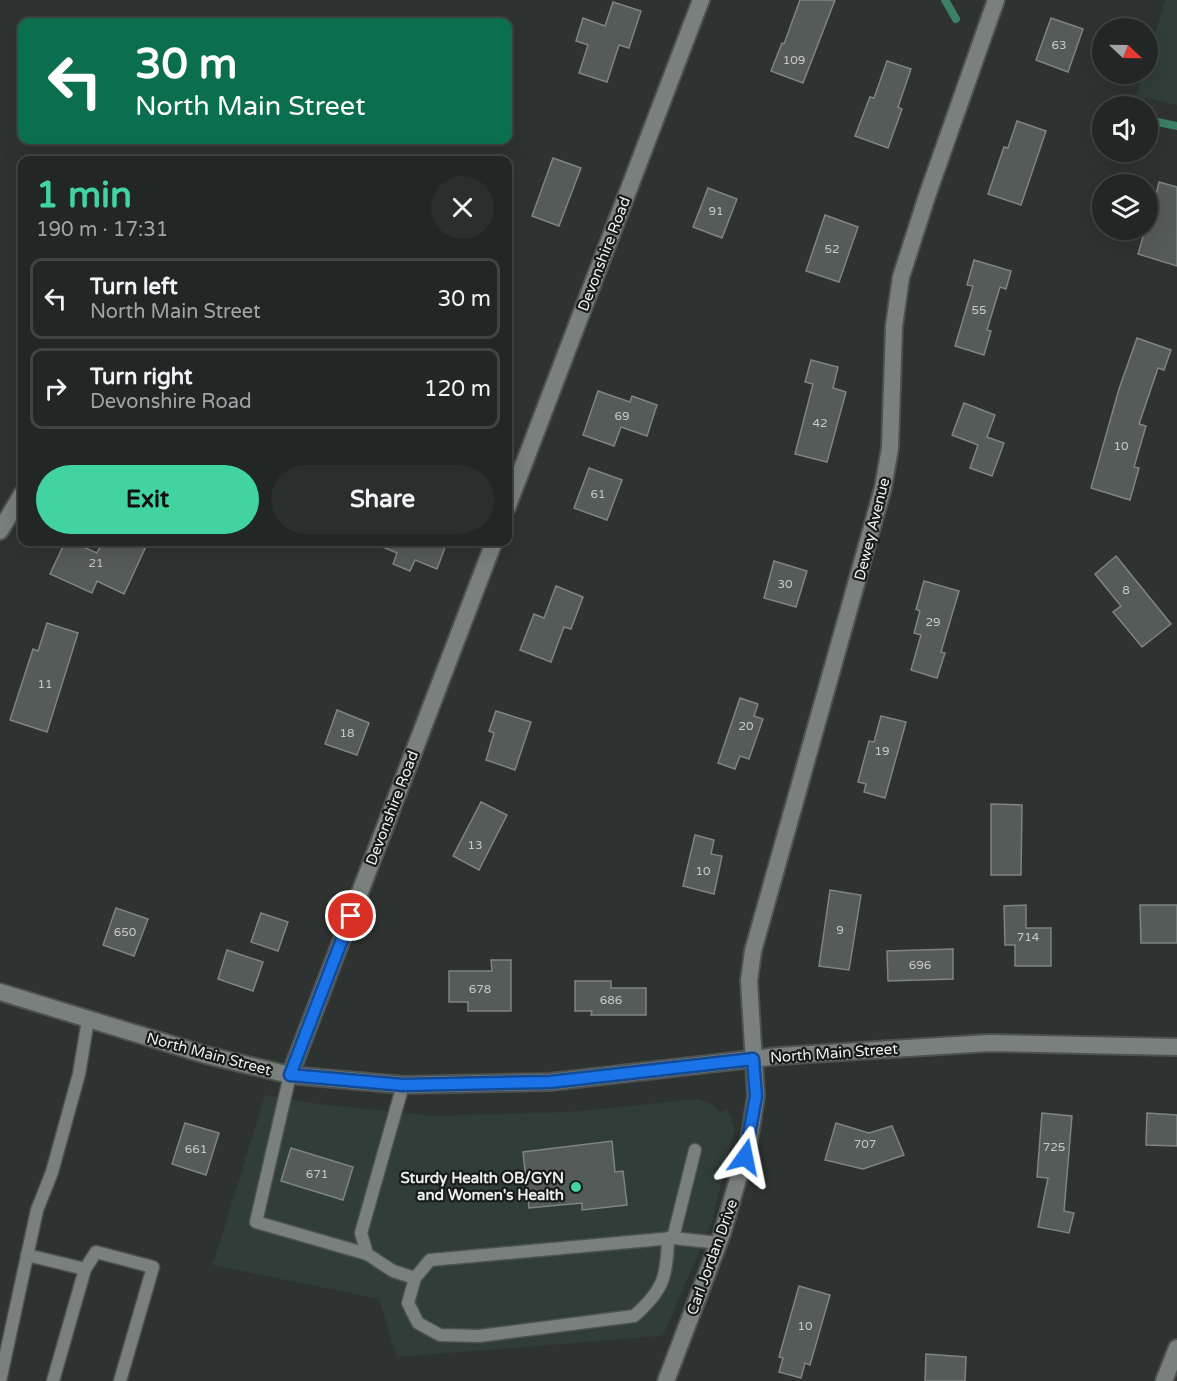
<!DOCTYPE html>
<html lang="en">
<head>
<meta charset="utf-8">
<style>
	:root { --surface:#222625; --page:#2a2e2d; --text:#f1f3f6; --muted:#a2a5a7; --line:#3f4342; --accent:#42d4a0 }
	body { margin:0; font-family:"Varela Round",sans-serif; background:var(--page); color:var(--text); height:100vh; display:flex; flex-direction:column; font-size:22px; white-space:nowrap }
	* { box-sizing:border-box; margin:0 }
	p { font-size:20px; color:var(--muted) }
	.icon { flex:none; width:33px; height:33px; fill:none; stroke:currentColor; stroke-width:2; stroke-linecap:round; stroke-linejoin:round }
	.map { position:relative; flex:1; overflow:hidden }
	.details { position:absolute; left:18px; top:156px; width:494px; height:390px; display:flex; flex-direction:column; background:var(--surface); border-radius:12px; box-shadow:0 6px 24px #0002,0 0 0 2px var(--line) }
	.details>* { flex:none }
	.top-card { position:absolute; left:18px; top:18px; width:494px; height:126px; border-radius:12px; box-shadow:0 6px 24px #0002,0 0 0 2px var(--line); background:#0b6e4f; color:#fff; overflow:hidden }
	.needle { width:39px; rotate:112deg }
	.tools { position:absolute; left:1092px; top:18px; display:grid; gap:12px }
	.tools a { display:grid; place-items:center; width:66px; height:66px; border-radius:50%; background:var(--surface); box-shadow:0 6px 24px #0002,0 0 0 2px var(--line); font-size:30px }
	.pin { position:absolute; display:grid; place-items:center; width:51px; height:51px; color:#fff; margin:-26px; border:3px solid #fff; border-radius:50%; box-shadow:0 2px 6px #0007 }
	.me { position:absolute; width:66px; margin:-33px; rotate:12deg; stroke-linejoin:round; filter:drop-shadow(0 0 4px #0008) }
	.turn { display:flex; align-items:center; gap:21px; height:126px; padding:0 18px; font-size:27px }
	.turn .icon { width:78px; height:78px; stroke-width:2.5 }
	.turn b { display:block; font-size:42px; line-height:51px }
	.round { display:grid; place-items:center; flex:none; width:63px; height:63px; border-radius:32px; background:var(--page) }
	.overview { display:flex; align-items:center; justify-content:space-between; height:102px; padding:0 18px }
	h1 { font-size:36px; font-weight:700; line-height:45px; color:var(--accent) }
	.primary-button { display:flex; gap:12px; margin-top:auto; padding:12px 18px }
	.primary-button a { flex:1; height:69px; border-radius:36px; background:var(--accent); color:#111; font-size:24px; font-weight:700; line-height:69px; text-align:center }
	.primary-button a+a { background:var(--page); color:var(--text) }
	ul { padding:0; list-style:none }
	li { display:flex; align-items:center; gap:18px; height:81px; margin:0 12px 9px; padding:0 6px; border:3px solid var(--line); border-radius:12px }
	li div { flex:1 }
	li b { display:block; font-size:22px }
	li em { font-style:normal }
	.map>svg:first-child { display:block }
	.built { fill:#313d38 }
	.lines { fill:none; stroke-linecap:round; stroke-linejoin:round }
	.stream { stroke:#3b8165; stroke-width:8 }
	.building { fill:#555b58; stroke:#7e8481; stroke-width:1.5 }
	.service-casing { stroke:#4d5250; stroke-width:15 }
	.minor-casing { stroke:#4d5250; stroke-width:20 }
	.secondary-casing { stroke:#4d5250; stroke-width:20 }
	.service { stroke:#79807d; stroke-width:12 }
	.minor { stroke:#79807d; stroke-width:16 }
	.secondary { stroke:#79807d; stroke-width:16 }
	.route-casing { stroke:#114b97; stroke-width:15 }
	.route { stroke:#1a73e8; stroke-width:10 }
	.poi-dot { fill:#42d4a0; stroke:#181a19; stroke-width:2 }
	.labels { text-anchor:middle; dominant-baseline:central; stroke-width:4.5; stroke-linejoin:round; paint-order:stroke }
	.number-label { font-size:12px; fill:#c6cac8 }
	.street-label { font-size:15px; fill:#ebefed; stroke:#181a19 }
	.poi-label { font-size:15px; font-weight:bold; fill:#ebefed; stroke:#181a19; text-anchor:end }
</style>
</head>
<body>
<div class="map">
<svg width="1177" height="1381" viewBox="0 0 1177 1381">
	<rect width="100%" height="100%" fill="#2e3331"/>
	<!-- built -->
	<g class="built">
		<polygon points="1165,0 1177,0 1177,105 1136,96 1143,74 1148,74 1148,58"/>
		<polygon points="265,1095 317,1104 434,1116 570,1112 698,1099 710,1103 721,1113 727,1109 735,1129 711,1224 664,1333 660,1336 397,1357 379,1299 213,1265"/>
	</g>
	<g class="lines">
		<!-- stream -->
		<g class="stream">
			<polyline points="945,0 956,19"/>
			<polyline points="1148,120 1177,126"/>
		</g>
	</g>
	<!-- building -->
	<g class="building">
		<polygon points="800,0 835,0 803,83 771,71 782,43 784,44"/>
		<polygon points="613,2 641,11 629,48 619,45 607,82 579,73 588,45 576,41 583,18 605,26"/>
		<polygon points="1051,18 1083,29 1068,72 1036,60"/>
		<polygon points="887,61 911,69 898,107 902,109 888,148 855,136 870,97 874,98"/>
		<polygon points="1017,121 1046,131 1021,205 988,194 1004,147 1008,148"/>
		<polygon points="553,158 581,168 559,226 532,216"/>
		<polygon points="1159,182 1177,187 1177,266 1138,254 1145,230 1148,230"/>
		<polygon points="708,188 737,199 722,238 693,227"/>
		<polygon points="825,215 858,227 839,282 806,271"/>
		<polygon points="974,260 1011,271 1006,289 1000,287 987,330 991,331 984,355 955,346 973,286 967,285"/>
		<polygon points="1137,338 1171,350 1164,370 1158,368 1139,424 1146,426 1134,467 1139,468 1130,500 1091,488 1119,389"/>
		<polygon points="811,360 838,367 833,388 846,392 827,462 795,454 813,384 805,382"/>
		<polygon points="598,391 630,402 632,396 657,405 647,436 621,427 614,446 583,435"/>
		<polygon points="964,403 995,415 987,437 1004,443 992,476 970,468 978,445 952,435"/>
		<polygon points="589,468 622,480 607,520 574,508"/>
		<polygon points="65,542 72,542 97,553 102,542 148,542 124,594 97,581 92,593 50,574"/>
		<polygon points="371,542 447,542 437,569 415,560 410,571 393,564 397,553"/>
		<polygon points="1116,556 1171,624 1142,647 1113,612 1121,606 1095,574"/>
		<polygon points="774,561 807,571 796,607 764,598"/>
		<polygon points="924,581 959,591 941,652 945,653 937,678 911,670 921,635 914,633 920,611 916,609"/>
		<polygon points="556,586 583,597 571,629 564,627 551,662 520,650 534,614 544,618"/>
		<polygon points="47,623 78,633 47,732 10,720 33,649 38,651"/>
		<polygon points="740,698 758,704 754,716 763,719 749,759 740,756 735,769 718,763"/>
		<polygon points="337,710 369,723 357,755 325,744"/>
		<polygon points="496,711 531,722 515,770 486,760 494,733 489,731"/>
		<polygon points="881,716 906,722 885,798 864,792 866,784 858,782 869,741 874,742"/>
		<polygon points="481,802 507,815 479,870 453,856"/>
		<polygon points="991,804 1022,805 1021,875 991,875"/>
		<polygon points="695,835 714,840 711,854 722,856 714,894 683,886"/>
		<polygon points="830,890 861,895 849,970 819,966"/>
		<polygon points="1026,905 1026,928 1051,928 1051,966 1015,966 1015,945 1005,945 1004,906"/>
		<polygon points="1140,905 1177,905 1177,943 1141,943"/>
		<polygon points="116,908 148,919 134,956 103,945"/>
		<polygon points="261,913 288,922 278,951 251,942"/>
		<polygon points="953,949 953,979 888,981 887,951"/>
		<polygon points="227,950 263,962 253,991 218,979"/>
		<polygon points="491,960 511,960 511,1011 468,1011 468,1002 449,1002 449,971 492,971"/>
		<polygon points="575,981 611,981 611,988 646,988 646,1015 591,1015 592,1011 575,1011"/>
		<polygon points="1042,1113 1072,1116 1064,1211 1074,1213 1069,1233 1038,1227 1048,1178 1037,1177"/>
		<polygon points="1147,1113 1177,1115 1177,1146 1146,1145"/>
		<polygon points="185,1123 219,1133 206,1175 172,1164"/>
		<polygon points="836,1123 869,1133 892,1126 904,1155 863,1169 825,1160"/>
		<polygon points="612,1141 615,1172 623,1171 627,1205 582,1210 582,1203 529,1208 523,1152"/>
		<polygon points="291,1148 353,1167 343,1200 281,1181"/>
		<polygon points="799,1286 830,1295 810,1365 805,1363 801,1378 779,1372 783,1358 779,1357"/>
		<polygon points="926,1354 966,1357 965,1381 925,1381"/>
	</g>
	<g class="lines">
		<!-- service casing -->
		<g class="service-casing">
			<g id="service">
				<polyline points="290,1075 256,1222 367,1254"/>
				<polyline points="403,1085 361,1233 367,1254 393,1271 415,1278"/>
				<path d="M668,1238C667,1276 664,1290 634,1316L479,1336L440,1335L418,1323L408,1303L415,1278L430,1260L673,1238L719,1243"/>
				<polyline points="673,1238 695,1150"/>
				<polyline points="27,1255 85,1269"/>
				<polyline points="0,1381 37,1210 52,1172 79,1074 88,1020"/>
				<polyline points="53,1381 85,1269 96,1252 153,1267 120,1381"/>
			</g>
		</g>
		<!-- minor casing -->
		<g class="minor-casing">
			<g id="minor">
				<polyline points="507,508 701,0"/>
				<polyline points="0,531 22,494"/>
				<polyline points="290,1075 494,542"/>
				<polyline points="666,1381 722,1234 749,1141 756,1096 749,981 753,951 883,488 890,448 894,326 901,277 927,196 996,0"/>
				<polyline points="1164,1381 1177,1348"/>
			</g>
		</g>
		<!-- secondary casing -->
		<g class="secondary-casing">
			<polyline id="secondary" points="0,992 206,1055 290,1075 403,1085 550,1082 778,1056 989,1043 1177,1047"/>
		</g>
		<!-- service -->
		<use href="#service" class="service"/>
		<!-- minor -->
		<use href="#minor" class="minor"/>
		<!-- secondary -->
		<use href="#secondary" class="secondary"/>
	</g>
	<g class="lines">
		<!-- route casing -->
		<g class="route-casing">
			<polyline id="route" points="351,916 290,1075 403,1085 550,1082 753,1059 756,1096 745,1157"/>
		</g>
		<!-- route -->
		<use href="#route" class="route"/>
	</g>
	<!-- markers -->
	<circle class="poi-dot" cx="576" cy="1187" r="6"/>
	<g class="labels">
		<!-- number labels -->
		<g class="number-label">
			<text x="1059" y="45">63</text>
			<text x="794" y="60">109</text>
			<text x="716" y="211">91</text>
			<text x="832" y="249">52</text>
			<text x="979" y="310">55</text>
			<text x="622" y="416">69</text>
			<text x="820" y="423">42</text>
			<text x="1121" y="446">10</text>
			<text x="598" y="494">61</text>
			<text x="96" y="563">21</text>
			<text x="785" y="584">30</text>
			<text x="1126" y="590">8</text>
			<text x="933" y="622">29</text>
			<text x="45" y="684">11</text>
			<text x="746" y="726">20</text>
			<text x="347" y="733">18</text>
			<text x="882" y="751">19</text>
			<text x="475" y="845">13</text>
			<text x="703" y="871">10</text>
			<text x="840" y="930">9</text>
			<text x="125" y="932">650</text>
			<text x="1028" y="937">714</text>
			<text x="920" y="965">696</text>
			<text x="480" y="989">678</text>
			<text x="611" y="1000">686</text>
			<text x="865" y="1144">707</text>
			<text x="1054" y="1147">725</text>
			<text x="196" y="1149">661</text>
			<text x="317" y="1174">671</text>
			<text x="805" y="1326">10</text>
		</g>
		<!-- street labels -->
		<g class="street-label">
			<text transform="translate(604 254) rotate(-69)">Devonshire Road</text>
			<text transform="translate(872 529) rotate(-76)">Dewey Avenue</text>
			<text transform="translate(392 808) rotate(-69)">Devonshire Road</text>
			<text transform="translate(834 1053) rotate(-4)">North Main Street</text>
			<text transform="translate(209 1054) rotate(15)">North Main Street</text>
			<text transform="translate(712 1257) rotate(-70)">Carl Jordan Drive</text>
		</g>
		<!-- poi labels -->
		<g class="poi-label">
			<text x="564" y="1178">Sturdy Health OB/GYN<tspan x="564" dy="17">and Women's Health</tspan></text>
		</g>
	</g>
</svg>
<div class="tools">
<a><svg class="needle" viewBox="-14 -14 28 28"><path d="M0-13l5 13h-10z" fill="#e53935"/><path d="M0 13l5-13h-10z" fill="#a2a5a7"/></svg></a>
<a><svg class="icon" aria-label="sound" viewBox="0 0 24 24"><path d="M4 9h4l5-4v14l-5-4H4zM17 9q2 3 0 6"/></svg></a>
<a><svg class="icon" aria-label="layers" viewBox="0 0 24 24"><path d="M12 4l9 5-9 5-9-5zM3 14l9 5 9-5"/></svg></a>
</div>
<div class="pin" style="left:351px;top:916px;background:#d93025"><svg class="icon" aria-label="arrive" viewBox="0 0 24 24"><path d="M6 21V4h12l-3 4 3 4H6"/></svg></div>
<svg class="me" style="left:745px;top:1157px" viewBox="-20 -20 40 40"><path d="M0-17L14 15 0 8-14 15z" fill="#1a73e8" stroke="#fff" stroke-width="4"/></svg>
<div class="top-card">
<div class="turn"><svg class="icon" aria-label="left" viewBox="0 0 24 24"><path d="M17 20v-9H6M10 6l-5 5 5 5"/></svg><div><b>30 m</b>North Main Street</div></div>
</div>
<section class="details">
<div class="overview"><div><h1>1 min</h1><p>190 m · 17:31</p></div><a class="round"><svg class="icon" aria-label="close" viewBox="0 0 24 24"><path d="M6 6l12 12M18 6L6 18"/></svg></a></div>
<ul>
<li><svg class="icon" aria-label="left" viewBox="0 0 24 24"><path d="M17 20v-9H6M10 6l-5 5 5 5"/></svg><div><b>Turn left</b><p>North Main Street</p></div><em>30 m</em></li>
<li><svg class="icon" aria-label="right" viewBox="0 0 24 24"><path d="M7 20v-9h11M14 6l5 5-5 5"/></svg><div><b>Turn right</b><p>Devonshire Road</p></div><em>120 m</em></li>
</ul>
<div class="primary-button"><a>Exit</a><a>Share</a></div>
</section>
</div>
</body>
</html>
